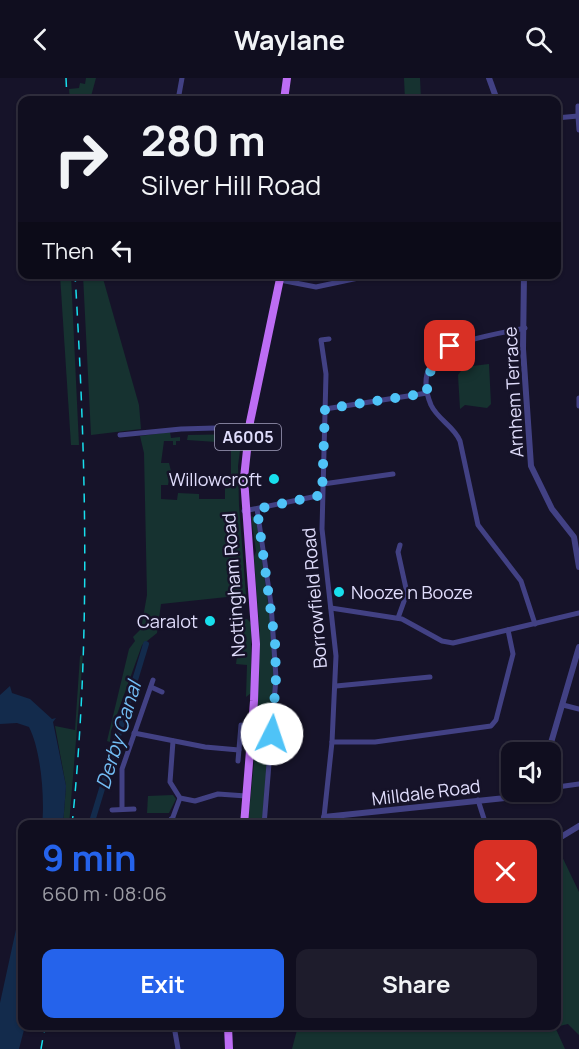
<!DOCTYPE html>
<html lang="en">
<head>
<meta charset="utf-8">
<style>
	:root { --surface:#100e1f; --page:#1e1c2c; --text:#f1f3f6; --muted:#9c9ca4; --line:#302e3d; --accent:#2563eb }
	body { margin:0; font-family:Manrope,sans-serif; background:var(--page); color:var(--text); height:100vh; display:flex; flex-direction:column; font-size:22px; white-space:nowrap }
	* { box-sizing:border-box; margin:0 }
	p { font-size:20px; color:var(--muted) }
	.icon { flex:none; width:33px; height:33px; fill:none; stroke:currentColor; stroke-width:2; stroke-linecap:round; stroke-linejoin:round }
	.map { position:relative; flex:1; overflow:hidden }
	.panel { position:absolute; left:18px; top:742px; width:543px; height:210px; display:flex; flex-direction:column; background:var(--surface); border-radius:12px; box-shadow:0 2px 4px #0004,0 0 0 2px var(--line) }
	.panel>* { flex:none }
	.hud { position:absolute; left:18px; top:18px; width:543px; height:183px; border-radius:12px; box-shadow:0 2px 4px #0004,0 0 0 2px var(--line); background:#100e1f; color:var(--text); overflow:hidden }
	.controls { position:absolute; left:501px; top:664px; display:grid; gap:12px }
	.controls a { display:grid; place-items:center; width:60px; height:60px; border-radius:12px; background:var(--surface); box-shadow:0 2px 4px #0004,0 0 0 2px var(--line); font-size:30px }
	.pin { position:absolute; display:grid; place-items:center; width:51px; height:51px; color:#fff; margin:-26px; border-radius:12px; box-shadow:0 3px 9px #0006 }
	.me { position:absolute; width:66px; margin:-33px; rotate:4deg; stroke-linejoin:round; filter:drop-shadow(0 0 4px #0008) }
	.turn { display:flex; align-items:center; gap:21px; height:126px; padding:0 24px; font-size:27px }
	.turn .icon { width:78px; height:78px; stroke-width:2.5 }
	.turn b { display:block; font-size:42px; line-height:51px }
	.then { display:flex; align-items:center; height:57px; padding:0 24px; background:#0003; gap:12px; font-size:22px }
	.round { display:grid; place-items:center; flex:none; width:63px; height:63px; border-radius:12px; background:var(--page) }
	.headline { display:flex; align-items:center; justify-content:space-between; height:102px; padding:0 24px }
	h1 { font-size:36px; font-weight:700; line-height:45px; color:var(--accent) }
	.cta { display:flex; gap:12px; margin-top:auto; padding:12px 24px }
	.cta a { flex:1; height:69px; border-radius:12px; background:var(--accent); color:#fff; font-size:24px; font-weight:700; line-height:69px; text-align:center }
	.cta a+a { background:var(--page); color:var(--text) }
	header { display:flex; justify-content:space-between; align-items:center; height:78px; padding:0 24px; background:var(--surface); font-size:27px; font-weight:700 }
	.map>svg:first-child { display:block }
	.green { fill:#163230 }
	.water { fill:#132b4c }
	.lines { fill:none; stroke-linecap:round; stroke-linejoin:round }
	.canal { stroke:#132b4c; stroke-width:6 }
	.minor { stroke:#424184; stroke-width:5 }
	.tertiary { stroke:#424184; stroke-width:6 }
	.primary { stroke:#bd6df4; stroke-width:8 }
	.rail { stroke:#18dfed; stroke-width:1.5; stroke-dasharray:9 8; stroke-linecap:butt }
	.route { stroke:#4fc3f7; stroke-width:10; stroke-dasharray:0 18 }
	.poi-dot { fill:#18dfed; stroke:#161329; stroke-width:2 }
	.labels { text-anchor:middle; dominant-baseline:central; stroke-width:5; stroke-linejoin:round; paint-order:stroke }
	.shield { fill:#161329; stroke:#a3a0bd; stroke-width:1.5 }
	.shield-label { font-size:16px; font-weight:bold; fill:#e0ddfc }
	.street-label { font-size:18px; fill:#e0ddfc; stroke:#161329 }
	.poi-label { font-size:18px; fill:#e0ddfc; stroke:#161329; text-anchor:end }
	.water-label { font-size:20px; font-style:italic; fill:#73bdf4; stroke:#161329 }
</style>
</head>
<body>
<header><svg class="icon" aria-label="back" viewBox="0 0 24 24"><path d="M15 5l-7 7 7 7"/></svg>Waylane<svg class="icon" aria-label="search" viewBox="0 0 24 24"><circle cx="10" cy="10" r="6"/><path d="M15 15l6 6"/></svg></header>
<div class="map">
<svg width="579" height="971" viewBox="0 0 579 971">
	<rect width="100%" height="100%" fill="#161329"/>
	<!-- green -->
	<g class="green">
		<polygon points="86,0 96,0 90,22 70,22 69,11 79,10 80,5 85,6"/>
		<polygon points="404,0 420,0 421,22 405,22"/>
		<polygon points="60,197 71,197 79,367 71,367"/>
		<polygon points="83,197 102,197 139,327 141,351 91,357"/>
		<polygon points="489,286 491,326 487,330 465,327 460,331 458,297 464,289"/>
		<polygon points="170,354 171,360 180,359 180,363 176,363 176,367 173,367 173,363 164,363 161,385 169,385 173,401 169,401 168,407 161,407 161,421 177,422 178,415 199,416 199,421 225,421 225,403 231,402 231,365 187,362 188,357 242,356 238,388 239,427 246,517 161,526 157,555 142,567 111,653 110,664 107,663 129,571 135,563 133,559 141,551 147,517 144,375 140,358"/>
		<polygon points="251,438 256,440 271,546 274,604 262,747 248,747 248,744 254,685 260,559 254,479 256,473"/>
		<polygon points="247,541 251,545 251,615 246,619 247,587 236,586 241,549 234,544"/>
		<polygon points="83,577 69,747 63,747 66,708 55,648 75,652 80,578"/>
		<polygon points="173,717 176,721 169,735 147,735 148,718"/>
		<polygon points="557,768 579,814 579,957 568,946 555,949 565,971 292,971 298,948 556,948"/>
	</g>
	<!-- water -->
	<g class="water">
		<path d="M10,608L12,615L30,621L52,641L56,640L53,644L66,708L63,747H42C45,721 41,672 29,649L17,645L0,646V617Z"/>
		<polygon points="22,824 22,948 25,948 19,971 0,971 0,925"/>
	</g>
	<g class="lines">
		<!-- canal -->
		<polyline class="canal" points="91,747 146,566"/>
		<!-- minor -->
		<g class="minor">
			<polyline points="178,22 182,0"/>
			<polyline points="578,28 578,38"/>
			<polyline points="556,40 578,38 579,52"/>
			<polyline points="280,202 316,209 377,196"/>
			<path d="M525,250C486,259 405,265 431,327C438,342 454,348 460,363L478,447L521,503L535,546"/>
			<polyline points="579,320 579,328"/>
			<polyline points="325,331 427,315"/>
			<polyline points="120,357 181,351 249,349"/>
			<polyline points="323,406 393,396"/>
			<polyline points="257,431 271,526 276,600 264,747"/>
			<polyline points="244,433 322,417"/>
			<polyline points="331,530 402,541 442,563 453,565 579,535"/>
			<polyline points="398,540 407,515 398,474 400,467"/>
			<polyline points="336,608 430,599"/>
			<polyline points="151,609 162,614"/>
			<polyline points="563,627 579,631"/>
			<polyline points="134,655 205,669 239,672"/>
			<polyline points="173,663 170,704 180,720 195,723 218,716 246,718"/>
			<polyline points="332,664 375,664 491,648 496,642 513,576 508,552"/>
			<polyline points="238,683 241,647"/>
			<polyline points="550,710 579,706"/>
			<polyline points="478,722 486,747"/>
			<polyline points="122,731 122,691 153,602"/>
			<polyline points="112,732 134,731"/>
			<polyline points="324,739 332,664 336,578 322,451 326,296 321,262 329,261"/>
			<polyline points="171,741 183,745"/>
			<polyline points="170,747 180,720"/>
			<polyline points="174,948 178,971"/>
		</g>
		<!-- tertiary -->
		<g class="tertiary">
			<polyline points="489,0 497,22"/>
			<polyline points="524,196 523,271 531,388 552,431 574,459 579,489"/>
			<polyline points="548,675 579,569"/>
			<polyline points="323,747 324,739 515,719 533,714"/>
			<polyline points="556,762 579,748"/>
		</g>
		<!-- primary -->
		<g class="primary">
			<polyline points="284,22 287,0"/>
			<polyline points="244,747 254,623 256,566 244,400 250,344 281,196"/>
			<polyline points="228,948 229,971"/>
		</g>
		<!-- rail -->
		<g class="rail">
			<polyline points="66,0 67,22"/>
			<path d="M72,747C91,563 86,381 75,196"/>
			<polyline points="41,971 45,948"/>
		</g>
	</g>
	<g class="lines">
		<!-- route -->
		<path class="route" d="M272,656L276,600L275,564L257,431L322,417L325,331L427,315C427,295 434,280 450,268"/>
	</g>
	<!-- markers -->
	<g class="poi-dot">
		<circle cx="274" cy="401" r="6"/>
		<circle cx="339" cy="514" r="6"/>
		<circle cx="210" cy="543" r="6"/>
	</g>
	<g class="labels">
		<!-- shield labels -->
		<rect class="shield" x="215" y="346" width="66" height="26" rx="4.5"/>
		<g class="shield-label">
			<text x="248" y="359">A6005</text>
		</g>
		<!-- street labels -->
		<g class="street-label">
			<text transform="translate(513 314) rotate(-93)">Arnhem Terrace</text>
			<text transform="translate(233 507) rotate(-94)">Nottingham Road</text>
			<text transform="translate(314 520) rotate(-95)">Borrowfield Road</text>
			<text transform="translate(426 714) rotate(-7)">Milldale Road</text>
		</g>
		<!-- poi labels -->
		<g class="poi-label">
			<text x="262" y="401">Willowcroft</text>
			<text x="351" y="514" text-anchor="start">Nooze n Booze</text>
			<text x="198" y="543">Caralot</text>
		</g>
		<!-- water labels -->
		<g class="water-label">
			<text transform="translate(118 657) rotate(-73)">Derby Canal</text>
		</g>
	</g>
</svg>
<div class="controls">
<a><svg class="icon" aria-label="sound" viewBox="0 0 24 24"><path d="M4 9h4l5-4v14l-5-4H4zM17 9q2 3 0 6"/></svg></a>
</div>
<div class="pin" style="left:450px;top:268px;background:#d93025"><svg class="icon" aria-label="arrive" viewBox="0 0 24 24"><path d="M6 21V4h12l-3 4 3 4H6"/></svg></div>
<svg class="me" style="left:272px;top:656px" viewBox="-20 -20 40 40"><circle r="19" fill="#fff"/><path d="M0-13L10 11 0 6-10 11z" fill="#4fc3f7"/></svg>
<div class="hud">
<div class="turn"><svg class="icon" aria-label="right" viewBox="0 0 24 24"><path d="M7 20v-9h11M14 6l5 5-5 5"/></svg><div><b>280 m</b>Silver Hill Road</div></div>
<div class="then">Then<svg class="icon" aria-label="left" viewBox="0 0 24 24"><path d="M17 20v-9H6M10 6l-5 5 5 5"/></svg></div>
</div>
<section class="panel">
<div class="headline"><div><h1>9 min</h1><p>660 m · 08:06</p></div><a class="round" style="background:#d93025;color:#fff"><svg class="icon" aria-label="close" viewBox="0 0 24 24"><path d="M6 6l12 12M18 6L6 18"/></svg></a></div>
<div class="cta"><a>Exit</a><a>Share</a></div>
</section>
</div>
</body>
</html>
